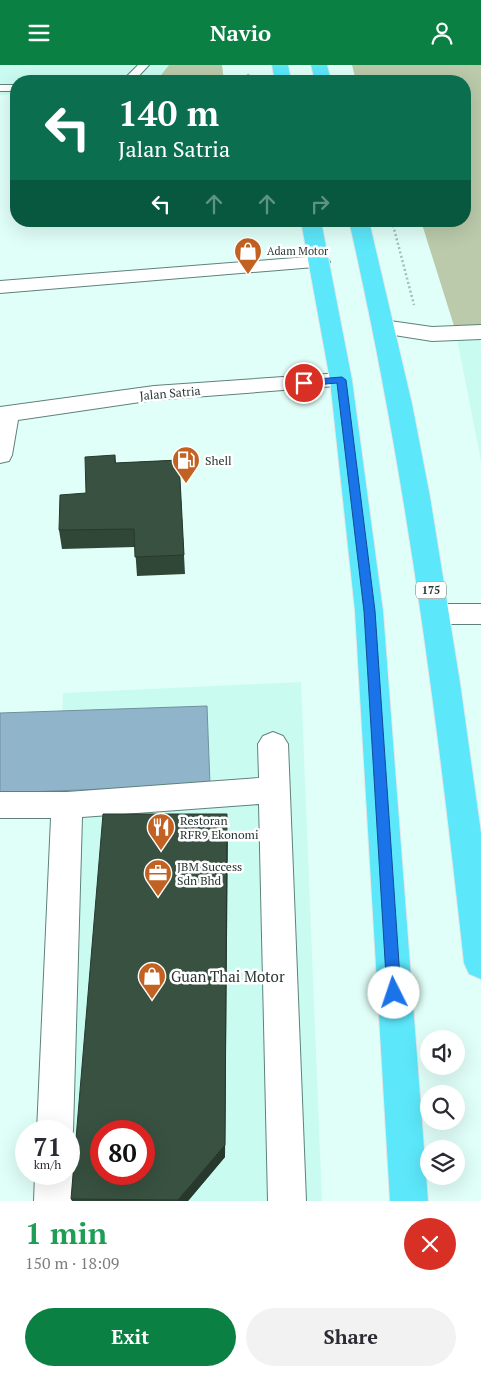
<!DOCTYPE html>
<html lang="en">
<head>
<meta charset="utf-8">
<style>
	:root { --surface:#fff; --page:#f2f2f3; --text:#2b2b33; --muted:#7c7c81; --accent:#0b8043 }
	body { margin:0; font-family:"PT Serif",serif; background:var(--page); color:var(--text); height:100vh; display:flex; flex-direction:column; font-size:19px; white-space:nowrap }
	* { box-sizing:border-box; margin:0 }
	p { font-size:16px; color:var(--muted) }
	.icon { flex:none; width:28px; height:28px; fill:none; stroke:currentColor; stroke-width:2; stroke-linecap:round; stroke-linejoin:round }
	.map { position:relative; height:1136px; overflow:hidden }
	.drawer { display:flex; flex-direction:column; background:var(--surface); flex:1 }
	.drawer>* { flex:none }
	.banner { position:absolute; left:10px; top:10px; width:461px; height:152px; border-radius:20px; box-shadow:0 5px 20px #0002; background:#0b6e4f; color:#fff; overflow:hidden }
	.controls { position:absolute; left:420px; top:965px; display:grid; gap:10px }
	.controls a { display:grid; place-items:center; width:45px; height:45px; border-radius:50%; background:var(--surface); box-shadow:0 5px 20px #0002; font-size:25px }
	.speed { position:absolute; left:15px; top:1055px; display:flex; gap:10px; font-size:25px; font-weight:700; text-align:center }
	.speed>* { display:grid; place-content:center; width:65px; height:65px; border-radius:50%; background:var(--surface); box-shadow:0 5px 20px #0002; line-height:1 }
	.speed small { font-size:12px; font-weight:400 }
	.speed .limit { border:8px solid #d22; background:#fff; color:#111 }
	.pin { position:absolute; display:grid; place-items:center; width:42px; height:42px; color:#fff; margin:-21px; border:2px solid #fff; border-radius:50%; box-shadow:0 1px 5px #0007 }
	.me { position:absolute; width:55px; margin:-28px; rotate:356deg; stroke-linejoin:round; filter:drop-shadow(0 0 4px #0008) }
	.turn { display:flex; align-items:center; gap:18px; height:105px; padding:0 25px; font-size:22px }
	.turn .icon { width:65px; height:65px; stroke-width:2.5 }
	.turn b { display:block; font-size:35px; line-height:42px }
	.lanes { display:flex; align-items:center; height:48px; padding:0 25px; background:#0003; justify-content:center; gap:25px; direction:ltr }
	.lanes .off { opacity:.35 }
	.round { display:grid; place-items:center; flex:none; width:52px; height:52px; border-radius:26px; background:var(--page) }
	.summary { display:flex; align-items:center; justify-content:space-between; height:85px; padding:0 25px }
	h1 { font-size:30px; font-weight:600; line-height:38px; color:#1e9e55 }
	.cta { display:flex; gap:10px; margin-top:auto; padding:10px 25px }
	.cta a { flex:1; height:58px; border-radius:30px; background:var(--accent); color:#fff; font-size:20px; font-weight:600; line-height:58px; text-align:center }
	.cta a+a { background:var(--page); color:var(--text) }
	header { display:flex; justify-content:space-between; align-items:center; height:65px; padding:0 25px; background:var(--accent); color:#fff; font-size:22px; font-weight:600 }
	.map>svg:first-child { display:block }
	.built { fill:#cafbf1; fill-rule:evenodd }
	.green { fill:#bbcaab }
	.water { fill:#90b5ca; stroke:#708f9d }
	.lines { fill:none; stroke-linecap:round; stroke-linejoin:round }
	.lane-casing { stroke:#5e827b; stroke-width:2 }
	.street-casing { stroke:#5e827b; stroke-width:2 }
	.highway-casing { stroke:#e5e7e7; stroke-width:2 }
	.path { stroke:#a3bdb7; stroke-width:2.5; stroke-dasharray:2 2.5; stroke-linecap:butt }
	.lane { fill:#fff; fill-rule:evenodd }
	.street { fill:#fff; fill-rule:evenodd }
	.highway { fill:#5ce7fa; fill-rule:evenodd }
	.wall { fill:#304637 }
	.shaded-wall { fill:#27392d }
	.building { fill:#385140; stroke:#27392d; fill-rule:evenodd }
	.route { fill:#1a73e8; stroke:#114b97 }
	.labels { text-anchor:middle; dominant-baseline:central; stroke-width:5; stroke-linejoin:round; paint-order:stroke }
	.far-poi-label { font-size:11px; fill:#273633; stroke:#fff; text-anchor:start }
	.shield { fill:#fff; stroke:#687270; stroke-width:1 }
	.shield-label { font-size:11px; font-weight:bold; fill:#273633 }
	.street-label { font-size:12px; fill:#273633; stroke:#fff }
	.poi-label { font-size:12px; fill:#273633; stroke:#fff; text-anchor:start }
	.near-poi-label { font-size:15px; fill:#273633; stroke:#fff; text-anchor:start }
</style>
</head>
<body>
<header><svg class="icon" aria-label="menu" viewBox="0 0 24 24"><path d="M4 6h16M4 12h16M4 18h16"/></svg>Navio<svg class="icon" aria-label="person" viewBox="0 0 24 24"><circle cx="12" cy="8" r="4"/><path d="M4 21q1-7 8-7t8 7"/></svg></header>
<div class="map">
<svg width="481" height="1136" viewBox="0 0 481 1136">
	<rect width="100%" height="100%" fill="#e0fff8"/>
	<!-- built -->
	<g class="built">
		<polygon points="0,0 222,0 224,16 16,16 16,29 0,30"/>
		<polygon points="481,260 481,396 455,264"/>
		<path d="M301,617L322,1136H48L49,1109H69V1066H50L63,628ZM101,1066H144V1109H101Z"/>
	</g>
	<!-- green -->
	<g class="green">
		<polygon points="169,0 222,0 224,16 153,16 158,14"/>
		<polygon points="352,0 481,0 481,260 455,264 421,156 465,156 465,16 356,16"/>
	</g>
	<!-- water -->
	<polygon class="water" points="207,641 210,720 0,728 0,648"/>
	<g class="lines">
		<!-- lane casing -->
		<g class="lane-casing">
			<g id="lane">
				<polygon points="138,0 149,0 134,16 108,16 109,14 127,11"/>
				<rect x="0" y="20" width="16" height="6"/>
			</g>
		</g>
		<!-- street casing -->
		<g class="street-casing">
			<g id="street">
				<polygon points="320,191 327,193 330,197 327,201 0,228 0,216"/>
				<polygon points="383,255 432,262 481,260 481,274 432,276 375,267 372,262 375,257"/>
				<polygon points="341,308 349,310 352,315 349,320 154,335 18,355 12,390 9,396 0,398 0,342 154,321"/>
				<polygon points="435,539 481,539 481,559 435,559 425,556 421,549 425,542"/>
				<polygon points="273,667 283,671 288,679 306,1136 268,1136 259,739 82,752 73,1066 69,1077 69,1066 37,1066 51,753 0,753 0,727 67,727 259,713 258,679 263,671"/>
				<polygon points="69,1099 73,1109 72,1136 34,1136 35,1109 69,1109"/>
			</g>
		</g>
		<!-- highway casing -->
		<g class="highway-casing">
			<g id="highway">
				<polygon points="272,0 288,0 291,16 275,16"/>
				<polygon points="311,0 327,0 331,16 315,16"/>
				<polygon points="301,156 321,156 352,315 383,546 428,1136 390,1136 355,546 330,315"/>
				<path d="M349,156H369L412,339L430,432L460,618L481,768V914L469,909L464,898C437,649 405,401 349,156Z"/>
			</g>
		</g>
		<!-- path -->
		<g class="path">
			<polyline points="248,9 250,16"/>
			<polyline points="392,156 414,240"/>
		</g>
		<!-- lane -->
		<use href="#lane" class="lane"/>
		<!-- street -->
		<use href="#street" class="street"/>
		<!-- highway -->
		<use href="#highway" class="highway"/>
	</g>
	<!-- wall -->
	<g class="wall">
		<polygon points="115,390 116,398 179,395 185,509 137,511 135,482 62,484 59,465"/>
		<polygon points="225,1092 188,1136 72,1136 71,1134"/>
	</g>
	<!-- shaded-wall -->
	<polygon class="shaded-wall" points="228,765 225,1092 188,1136 178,1136"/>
	<!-- building -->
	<g class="building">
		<polygon points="115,390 115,398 179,395 184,490 135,492 134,464 59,465 60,430 86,428 85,392"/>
		<path d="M103,749H227L225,1080L178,1135L71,1134ZM101,1066H144V1109H101Z"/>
	</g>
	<!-- route -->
	<polygon class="route" points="342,312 346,315 375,546 401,928 399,933 394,935 389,933 387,928 364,546 337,318 304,321 299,318 304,315"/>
	<!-- icons -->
	<defs>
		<g id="shop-pin" transform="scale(1.4375)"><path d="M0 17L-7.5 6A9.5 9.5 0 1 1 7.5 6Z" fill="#c26121" stroke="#fff"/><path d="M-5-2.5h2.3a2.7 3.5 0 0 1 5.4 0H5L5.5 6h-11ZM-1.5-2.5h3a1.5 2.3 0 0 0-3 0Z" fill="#fff"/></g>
		<g id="fuel-pin" transform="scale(1.4375)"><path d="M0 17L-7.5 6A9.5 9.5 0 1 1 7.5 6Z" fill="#c26121" stroke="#fff"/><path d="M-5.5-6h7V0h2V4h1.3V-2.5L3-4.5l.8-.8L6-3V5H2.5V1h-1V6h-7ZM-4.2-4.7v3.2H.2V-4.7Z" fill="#fff"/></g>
		<g id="restaurant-pin" transform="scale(1.4375)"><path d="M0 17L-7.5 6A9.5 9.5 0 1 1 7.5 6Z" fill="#c26121" stroke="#fff"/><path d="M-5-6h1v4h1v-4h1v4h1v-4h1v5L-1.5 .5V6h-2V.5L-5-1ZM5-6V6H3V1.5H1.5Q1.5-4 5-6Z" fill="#fff"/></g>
		<g id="office-pin" transform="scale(1.4375)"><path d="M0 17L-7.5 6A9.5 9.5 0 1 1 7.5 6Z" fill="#c26121" stroke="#fff"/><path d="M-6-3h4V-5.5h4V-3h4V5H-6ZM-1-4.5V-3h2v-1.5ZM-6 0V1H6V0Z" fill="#fff"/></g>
	</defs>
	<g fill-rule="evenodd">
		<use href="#shop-pin" x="248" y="186"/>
		<use href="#fuel-pin" x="186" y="395"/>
		<use href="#restaurant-pin" x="161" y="762"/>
		<use href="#office-pin" x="158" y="808"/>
		<use href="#shop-pin" x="152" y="911"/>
	</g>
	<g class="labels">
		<!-- far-poi labels -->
		<g class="far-poi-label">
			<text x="267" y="186">Adam Motor</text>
		</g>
		<!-- shield labels -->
		<rect class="shield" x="416" y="516.5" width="30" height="17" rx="4"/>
		<g class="shield-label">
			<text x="431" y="525">175</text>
		</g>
		<!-- street labels -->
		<g class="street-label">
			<text transform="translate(170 328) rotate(-5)">Jalan Satria</text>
		</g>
		<!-- poi labels -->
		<g class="poi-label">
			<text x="205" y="395">Shell</text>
			<text x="180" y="755">Restoran<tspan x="180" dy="14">RFR9 Ekonomi</tspan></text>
			<text x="177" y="801">JBM Success<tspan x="177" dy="14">Sdn Bhd</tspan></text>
		</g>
		<!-- near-poi labels -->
		<g class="near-poi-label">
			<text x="171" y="911">Guan Thai Motor</text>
		</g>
	</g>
</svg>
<div class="controls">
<a><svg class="icon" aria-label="sound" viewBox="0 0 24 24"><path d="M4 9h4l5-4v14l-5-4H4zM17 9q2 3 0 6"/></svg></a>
<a><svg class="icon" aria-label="search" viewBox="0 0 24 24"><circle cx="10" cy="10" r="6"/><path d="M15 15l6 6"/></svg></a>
<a><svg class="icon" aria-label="layers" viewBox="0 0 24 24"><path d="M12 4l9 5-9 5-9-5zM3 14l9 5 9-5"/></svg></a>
</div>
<div class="speed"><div>71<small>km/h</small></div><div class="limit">80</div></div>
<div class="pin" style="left:304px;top:318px;background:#d93025"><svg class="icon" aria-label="arrive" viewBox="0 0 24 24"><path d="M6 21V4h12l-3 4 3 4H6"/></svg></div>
<svg class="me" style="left:394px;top:928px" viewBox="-20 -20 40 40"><circle r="19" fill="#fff"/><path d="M0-13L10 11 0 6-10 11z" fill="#1a73e8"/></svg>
<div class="banner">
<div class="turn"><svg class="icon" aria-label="left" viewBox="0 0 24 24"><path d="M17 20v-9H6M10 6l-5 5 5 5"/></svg><div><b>140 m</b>Jalan Satria</div></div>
<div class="lanes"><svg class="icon" aria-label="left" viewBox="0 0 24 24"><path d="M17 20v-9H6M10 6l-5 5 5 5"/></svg><svg class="icon off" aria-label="ahead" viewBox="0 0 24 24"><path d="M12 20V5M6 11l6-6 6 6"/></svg><svg class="icon off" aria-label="ahead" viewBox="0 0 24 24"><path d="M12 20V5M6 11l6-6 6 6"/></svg><svg class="icon off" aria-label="right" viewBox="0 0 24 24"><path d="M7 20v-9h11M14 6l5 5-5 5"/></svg></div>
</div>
</div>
<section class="drawer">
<div class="summary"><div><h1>1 min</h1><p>150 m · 18:09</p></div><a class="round" style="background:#d93025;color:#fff"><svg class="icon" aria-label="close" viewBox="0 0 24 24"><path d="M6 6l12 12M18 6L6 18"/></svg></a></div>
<div class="cta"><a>Exit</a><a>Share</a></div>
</section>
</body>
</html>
